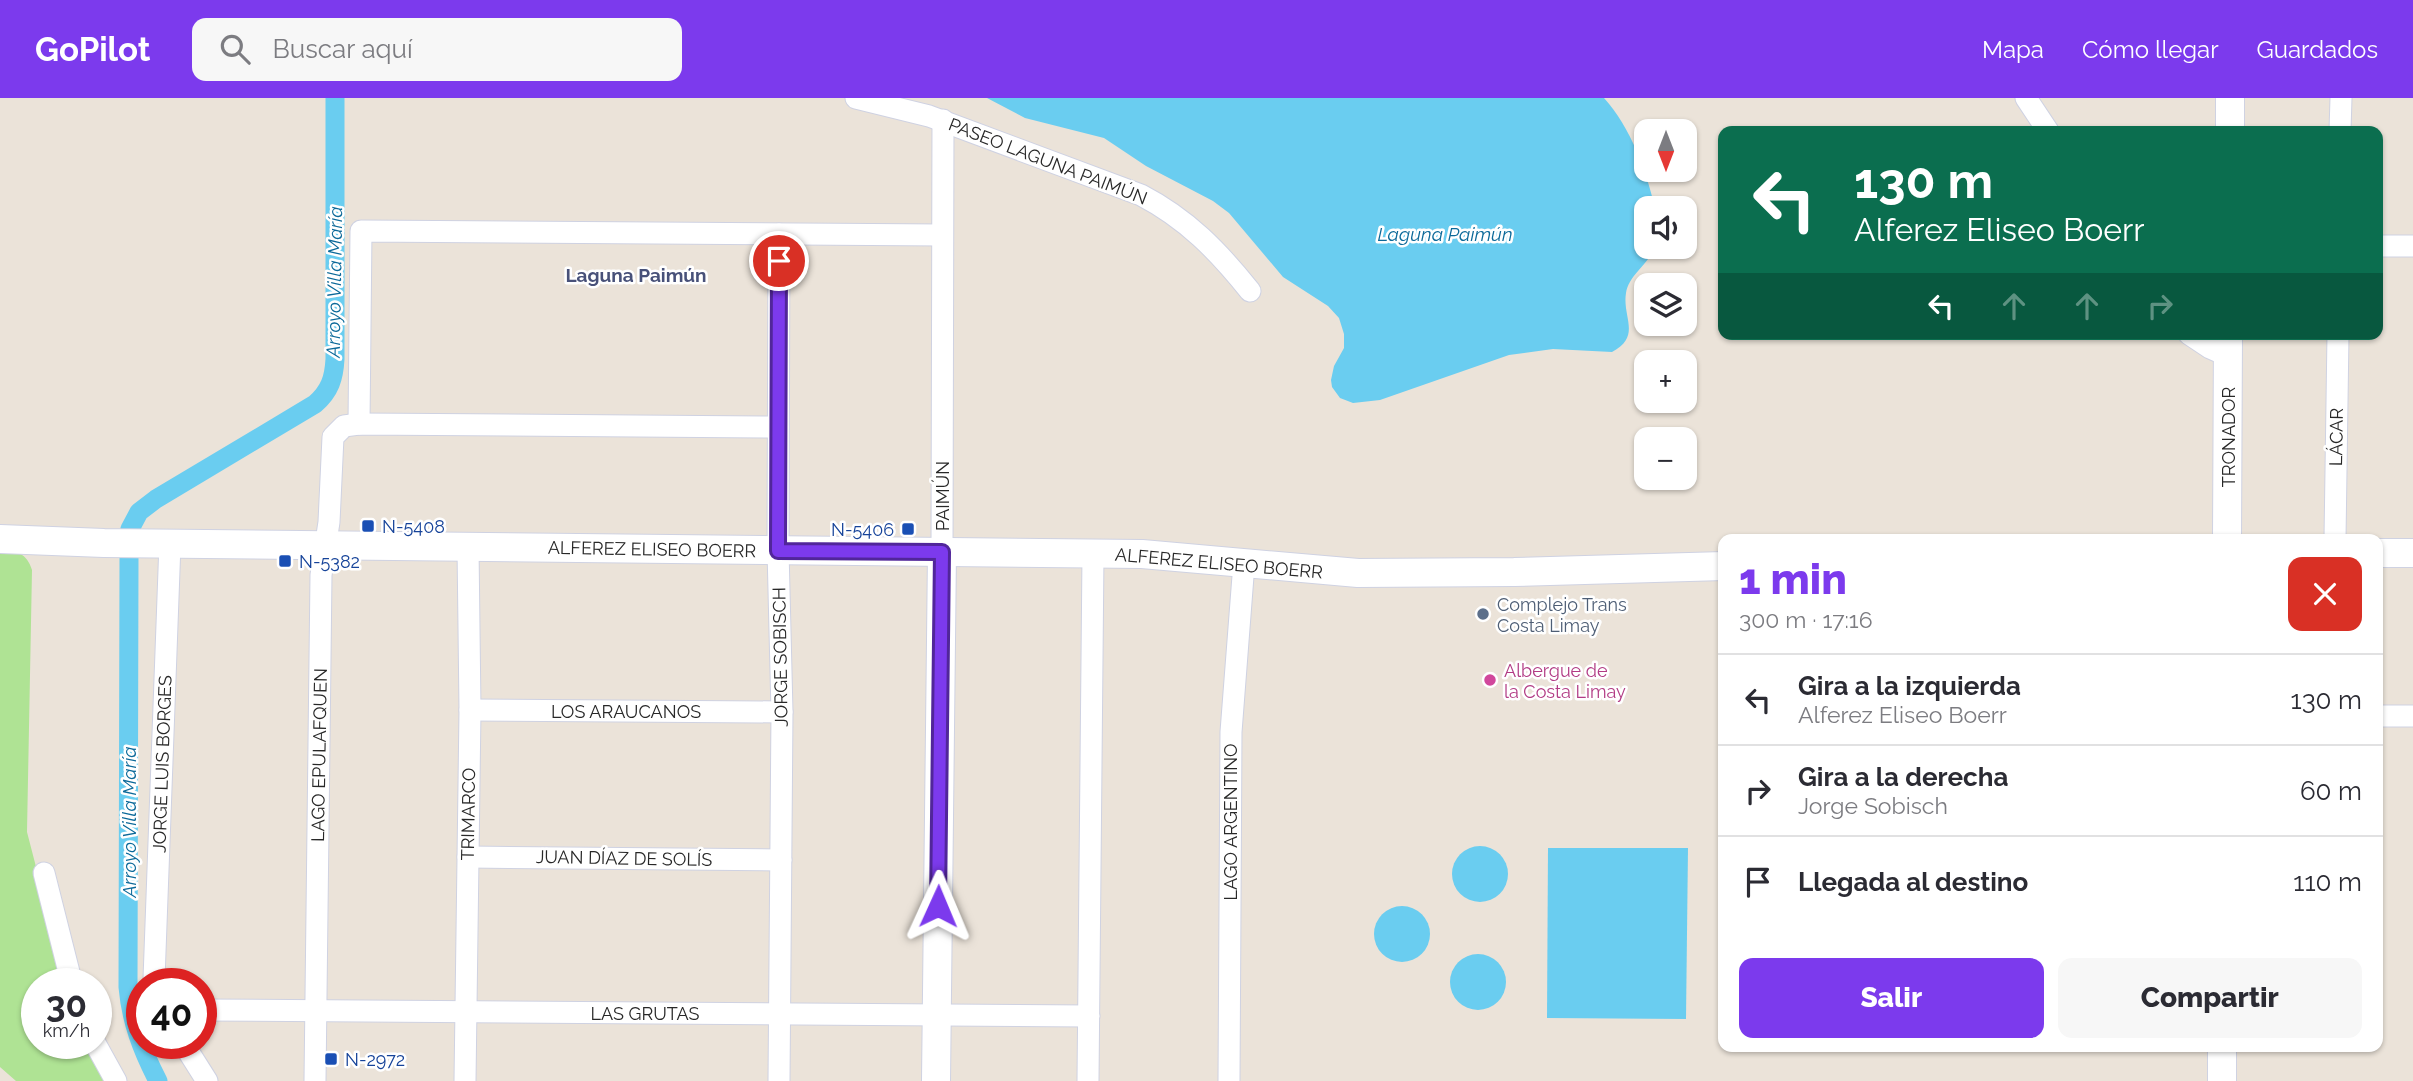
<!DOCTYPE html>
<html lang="es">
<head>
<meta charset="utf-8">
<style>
	:root { --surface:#fff; --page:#f7f7f7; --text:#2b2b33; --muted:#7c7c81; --line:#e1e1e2; --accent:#7c3aed }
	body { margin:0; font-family:Raleway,sans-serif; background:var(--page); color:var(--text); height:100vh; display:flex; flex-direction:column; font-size:26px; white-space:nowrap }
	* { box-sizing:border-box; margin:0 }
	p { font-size:23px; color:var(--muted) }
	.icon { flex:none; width:38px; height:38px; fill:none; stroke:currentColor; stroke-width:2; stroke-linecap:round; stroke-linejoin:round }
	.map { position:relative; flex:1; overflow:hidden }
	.details { position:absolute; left:1718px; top:436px; width:665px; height:518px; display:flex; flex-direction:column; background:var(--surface); border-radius:14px; box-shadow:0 2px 5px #0004 }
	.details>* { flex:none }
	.top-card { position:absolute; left:1718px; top:28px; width:665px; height:214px; border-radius:14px; box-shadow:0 2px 5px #0004; background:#0b6e4f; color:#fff; overflow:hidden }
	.needle { width:46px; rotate:180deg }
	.controls { position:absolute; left:1634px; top:21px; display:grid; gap:14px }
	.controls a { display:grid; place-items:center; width:63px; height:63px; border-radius:14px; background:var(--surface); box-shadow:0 2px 5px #0004; font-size:35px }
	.speed { position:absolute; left:21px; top:870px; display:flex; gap:14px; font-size:35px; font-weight:700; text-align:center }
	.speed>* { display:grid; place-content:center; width:91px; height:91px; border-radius:50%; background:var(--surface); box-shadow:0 2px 5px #0004; line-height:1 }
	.speed small { font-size:18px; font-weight:400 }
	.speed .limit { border:10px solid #d22; background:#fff; color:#111 }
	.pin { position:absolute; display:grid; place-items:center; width:60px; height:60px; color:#fff; margin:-30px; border:4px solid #fff; border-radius:50%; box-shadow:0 2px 7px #0007 }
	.me { position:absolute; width:77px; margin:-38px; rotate:1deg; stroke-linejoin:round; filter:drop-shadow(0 0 5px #0008) }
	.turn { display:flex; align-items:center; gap:24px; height:147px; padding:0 21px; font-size:32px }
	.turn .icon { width:91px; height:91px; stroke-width:2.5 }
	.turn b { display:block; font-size:49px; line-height:60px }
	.lanes { display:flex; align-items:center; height:66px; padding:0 21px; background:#0003; justify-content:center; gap:35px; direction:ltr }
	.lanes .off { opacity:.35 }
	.round { display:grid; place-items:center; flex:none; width:74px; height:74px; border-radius:14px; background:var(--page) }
	.overview { display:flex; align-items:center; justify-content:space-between; height:119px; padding:0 21px }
	h1 { font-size:42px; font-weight:800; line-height:52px; color:var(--accent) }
	.action { display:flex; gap:14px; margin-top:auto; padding:14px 21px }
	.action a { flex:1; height:80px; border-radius:14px; background:var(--accent); color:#fff; font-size:28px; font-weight:800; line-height:80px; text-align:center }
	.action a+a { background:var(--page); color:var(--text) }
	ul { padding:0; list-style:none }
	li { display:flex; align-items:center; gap:21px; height:91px; padding:0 21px; border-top:2px solid var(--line) }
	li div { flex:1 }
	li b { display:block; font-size:26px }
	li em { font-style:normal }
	header { display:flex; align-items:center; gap:42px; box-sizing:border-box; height:98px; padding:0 35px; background:var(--accent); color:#fff }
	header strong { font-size:33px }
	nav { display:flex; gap:38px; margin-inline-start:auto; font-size:24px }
	.search { width:490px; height:63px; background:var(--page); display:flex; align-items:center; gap:18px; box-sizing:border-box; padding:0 24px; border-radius:14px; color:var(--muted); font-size:26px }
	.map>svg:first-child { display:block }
	.green { fill:#afe394 }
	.water { fill:#6acdf0 }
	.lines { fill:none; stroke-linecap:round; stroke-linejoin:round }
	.canal { stroke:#6acdf0; stroke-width:19 }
	.street-casing { stroke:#cfd2e2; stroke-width:23 }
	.secondary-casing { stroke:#cfd2e2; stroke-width:30 }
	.street { stroke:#fff; stroke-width:21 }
	.secondary { stroke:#fff; stroke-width:28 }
	.route-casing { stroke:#51269a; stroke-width:18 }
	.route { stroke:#7c3aed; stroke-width:12 }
	.transit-dot { fill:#1a4fb4; stroke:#fff; stroke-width:2.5 }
	.service-dot { fill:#5c6f8a; stroke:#fff; stroke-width:2.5 }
	.hotel-dot { fill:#d1479c; stroke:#fff; stroke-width:2.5 }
	.labels { text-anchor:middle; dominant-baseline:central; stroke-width:5; stroke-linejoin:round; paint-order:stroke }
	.street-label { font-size:18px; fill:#282828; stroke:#fff }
	.transit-label { font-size:18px; fill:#164399; stroke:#fff; text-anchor:start }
	.service-label { font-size:18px; fill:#4e5e75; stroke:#fff; text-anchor:start }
	.hotel-label { font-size:18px; fill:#b23c85; stroke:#fff; text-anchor:start }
	.water-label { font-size:19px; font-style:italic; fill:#0b6999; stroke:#fff }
	.neighbourhood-label { font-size:19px; font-weight:bold; fill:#485179; stroke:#fff }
</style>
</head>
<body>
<header>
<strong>GoPilot</strong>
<div class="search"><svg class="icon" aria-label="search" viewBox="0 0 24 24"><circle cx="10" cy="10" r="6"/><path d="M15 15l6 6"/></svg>Buscar aquí</div>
<nav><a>Mapa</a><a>Cómo llegar</a><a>Guardados</a></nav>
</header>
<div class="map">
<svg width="2413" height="983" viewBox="0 0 2413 983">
	<rect width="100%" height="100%" fill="#ebe3d9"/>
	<!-- green -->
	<path class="green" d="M0,450C16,453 27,455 32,472L27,734L66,885L37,886V945H89L112,983H16L0,969Z"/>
	<!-- water -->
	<g class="water">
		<path d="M987,0H1604C1631,30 1646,72 1655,110H1647V149H1654C1649,167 1629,176 1626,195C1622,219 1642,238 1612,254L1553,251L1509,257L1380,302L1353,305L1340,300L1332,289L1331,282L1334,268L1344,250V236L1339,220L1328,208L1283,179L1229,115L1213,103L1146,68L1104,40L1025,20Z"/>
		<circle cx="1480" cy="776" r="28"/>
		<polygon points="1548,750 1688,750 1686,921 1547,920"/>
		<circle cx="1402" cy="836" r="28"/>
		<circle cx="1478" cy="884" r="28"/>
	</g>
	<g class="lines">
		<!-- canal -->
		<g class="canal">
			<path d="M130,431L139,414L156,401L315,306C330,293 334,280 335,261V0"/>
			<path d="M129,460L128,889C131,924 142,952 158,983"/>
		</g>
		<!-- street casing -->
		<g class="street-casing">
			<g id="street">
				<path d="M856,0L929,18L1141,97C1187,121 1218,153 1250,193"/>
				<polyline points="2026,0 2048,33"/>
				<polyline points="2340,33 2341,0"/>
				<polyline points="779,136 778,452 782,614 779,983"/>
				<polyline points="2378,148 2413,148"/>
				<polyline points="2189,236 2210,250 2228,258"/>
				<polyline points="359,326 361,133 942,137"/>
				<polyline points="2335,441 2338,236"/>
				<polyline points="942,454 943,22"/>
				<polyline points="470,612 782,614"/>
				<polyline points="2378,618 2413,618"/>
				<polyline points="468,759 781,762"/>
				<polyline points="44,775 72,886"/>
				<polyline points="156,886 154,881 170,445"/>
				<polyline points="201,912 1089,918"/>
				<polyline points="95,945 116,983"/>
				<polyline points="183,945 207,983"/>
				<polyline points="315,983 321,477 329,424 333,339 344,328 359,326 778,329"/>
				<polyline points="465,983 470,612 468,449"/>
				<polyline points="1088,983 1093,456"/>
				<polyline points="1229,983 1231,634 1244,465"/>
			</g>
		</g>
		<!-- secondary casing -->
		<g class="secondary-casing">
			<g id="secondary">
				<polyline points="2230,33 2230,0"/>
				<polyline points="0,441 104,445 1142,456 1358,475 1514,474 1724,468"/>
				<polyline points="2227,441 2228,236"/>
				<polyline points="2378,455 2413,455"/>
				<polyline points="936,983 942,454"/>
				<polyline points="2222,983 2222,948"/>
			</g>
		</g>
		<!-- street -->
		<use href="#street" class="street"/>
		<!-- secondary -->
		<use href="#secondary" class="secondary"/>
	</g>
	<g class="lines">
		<!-- route casing -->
		<g class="route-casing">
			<polyline id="route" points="779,163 778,453 942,454 938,808"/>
		</g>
		<!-- route -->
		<use href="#route" class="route"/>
	</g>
	<!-- markers -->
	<g class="transit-dot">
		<rect x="361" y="421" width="14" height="14" rx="3.5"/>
		<rect x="901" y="424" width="14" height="14" rx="3.5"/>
		<rect x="278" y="456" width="14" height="14" rx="3.5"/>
		<rect x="324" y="954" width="14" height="14" rx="3.5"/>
	</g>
	<circle class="service-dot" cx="1483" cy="516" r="7"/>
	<circle class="hotel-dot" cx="1490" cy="582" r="7"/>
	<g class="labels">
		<!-- street labels -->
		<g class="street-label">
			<text transform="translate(1048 63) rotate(21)">PASEO LAGUNA PAIMÚN</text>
			<text transform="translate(2228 339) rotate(-90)">TRONADOR</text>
			<text transform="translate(2336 339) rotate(-89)">LÁCAR</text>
			<text transform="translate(942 398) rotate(-90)">PAIMÚN</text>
			<text transform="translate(652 451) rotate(1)">ALFEREZ ELISEO BOERR</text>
			<text transform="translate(1219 465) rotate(5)">ALFEREZ ELISEO BOERR</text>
			<text transform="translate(780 559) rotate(-91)">JORGE SOBISCH</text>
			<text x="626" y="613">LOS ARAUCANOS</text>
			<text transform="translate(319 657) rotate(-89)">LAGO EPULAFQUEN</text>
			<text transform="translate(162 666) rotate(-88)">JORGE LUIS BORGES</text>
			<text transform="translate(468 716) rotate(-89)">TRIMARCO</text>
			<text transform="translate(1230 724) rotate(-90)">LAGO ARGENTINO</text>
			<text transform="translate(624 760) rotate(1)">JUAN DÍAZ DE SOLÍS</text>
			<text x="645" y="915">LAS GRUTAS</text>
		</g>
		<!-- transit labels -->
		<g class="transit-label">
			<text x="382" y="428">N-5408</text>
			<text x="894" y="431" text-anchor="end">N-5406</text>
			<text x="299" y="463">N-5382</text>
			<text x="345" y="961">N-2972</text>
		</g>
		<!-- service labels -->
		<g class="service-label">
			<text x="1497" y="506">Complejo Trans<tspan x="1497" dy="21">Costa Limay</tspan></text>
		</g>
		<!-- hotel labels -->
		<g class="hotel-label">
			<text x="1504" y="572">Albergue de<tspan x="1504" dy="21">la Costa Limay</tspan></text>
		</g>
		<!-- water labels -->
		<g class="water-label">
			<text x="1445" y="136">Laguna Paimún</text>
			<text transform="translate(334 184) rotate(-89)">Arroyo Villa María</text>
			<text transform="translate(129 724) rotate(-90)">Arroyo Villa María</text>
		</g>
		<!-- neighbourhood labels -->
		<g class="neighbourhood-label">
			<text x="636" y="177">Laguna Paimún</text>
		</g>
	</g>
</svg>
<div class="controls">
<a><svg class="needle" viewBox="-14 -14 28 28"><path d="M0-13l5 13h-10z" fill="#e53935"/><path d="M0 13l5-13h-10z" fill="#7c7c81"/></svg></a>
<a><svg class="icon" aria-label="sound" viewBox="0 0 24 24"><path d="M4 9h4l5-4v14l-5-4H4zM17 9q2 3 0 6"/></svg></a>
<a><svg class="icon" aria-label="layers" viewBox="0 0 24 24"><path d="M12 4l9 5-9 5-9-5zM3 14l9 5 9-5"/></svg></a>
<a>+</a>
<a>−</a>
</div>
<div class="speed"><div>30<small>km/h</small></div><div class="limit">40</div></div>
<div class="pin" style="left:779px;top:163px;background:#d93025"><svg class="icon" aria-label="arrive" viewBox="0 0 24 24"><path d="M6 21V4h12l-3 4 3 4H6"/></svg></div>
<svg class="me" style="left:938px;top:808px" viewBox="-20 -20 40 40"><path d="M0-17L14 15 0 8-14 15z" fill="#7c3aed" stroke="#fff" stroke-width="4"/></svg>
<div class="top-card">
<div class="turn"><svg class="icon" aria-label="left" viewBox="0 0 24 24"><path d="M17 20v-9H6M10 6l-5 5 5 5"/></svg><div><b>130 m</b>Alferez Eliseo Boerr</div></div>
<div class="lanes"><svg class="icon" aria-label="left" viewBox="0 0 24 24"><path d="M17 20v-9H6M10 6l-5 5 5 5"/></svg><svg class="icon off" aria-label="ahead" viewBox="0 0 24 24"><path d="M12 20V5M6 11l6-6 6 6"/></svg><svg class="icon off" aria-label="ahead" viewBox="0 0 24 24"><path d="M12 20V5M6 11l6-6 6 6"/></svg><svg class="icon off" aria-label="right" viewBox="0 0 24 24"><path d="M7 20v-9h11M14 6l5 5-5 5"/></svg></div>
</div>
<section class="details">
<div class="overview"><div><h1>1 min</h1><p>300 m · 17:16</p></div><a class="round" style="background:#d93025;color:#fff"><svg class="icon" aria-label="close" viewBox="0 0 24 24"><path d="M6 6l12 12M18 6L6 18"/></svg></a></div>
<ul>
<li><svg class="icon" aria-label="left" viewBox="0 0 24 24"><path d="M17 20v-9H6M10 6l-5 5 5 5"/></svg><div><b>Gira a la izquierda</b><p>Alferez Eliseo Boerr</p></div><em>130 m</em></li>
<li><svg class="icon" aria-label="right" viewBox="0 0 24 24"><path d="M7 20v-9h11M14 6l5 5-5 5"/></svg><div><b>Gira a la derecha</b><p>Jorge Sobisch</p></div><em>60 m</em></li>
<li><svg class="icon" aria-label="arrive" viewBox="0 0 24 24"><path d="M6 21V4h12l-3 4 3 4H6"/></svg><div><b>Llegada al destino</b></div><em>110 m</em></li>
</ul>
<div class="action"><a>Salir</a><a>Compartir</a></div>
</section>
</div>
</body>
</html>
